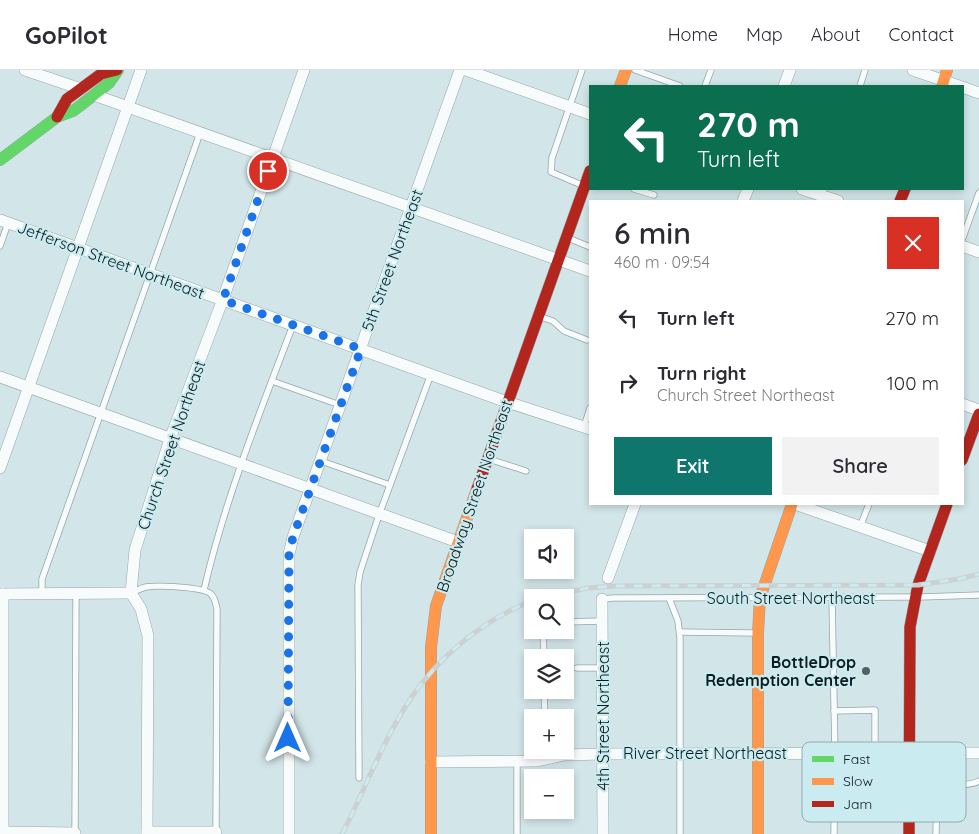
<!DOCTYPE html>
<html lang="en">
<head>
<meta charset="utf-8">
<style>
	:root { --surface:#fff; --page:#f2f2f3; --text:#2b2b33; --muted:#7c7c81; --line:#e1e1e2; --accent:#0f766e }
	body { margin:0; font-family:Quicksand,sans-serif; background:var(--page); color:var(--text); height:100vh; display:flex; flex-direction:column; font-size:19px; white-space:nowrap }
	* { box-sizing:border-box; margin:0 }
	p { font-size:16px; color:var(--muted) }
	.icon { flex:none; width:28px; height:28px; fill:none; stroke:currentColor; stroke-width:2; stroke-linecap:round; stroke-linejoin:round }
	.map { position:relative; flex:1; overflow:hidden }
	.side { position:absolute; left:589px; top:130px; width:375px; height:305px; display:flex; flex-direction:column; background:var(--surface); border-radius:0px; box-shadow:0 2px 8px #0003 }
	.side>* { flex:none }
	.guide { position:absolute; left:589px; top:15px; width:375px; height:105px; border-radius:0px; box-shadow:0 2px 8px #0003; background:#0b6e4f; color:#fff; overflow:hidden }
	.buttons { position:absolute; left:524px; top:459px; display:grid; gap:10px }
	.buttons a { display:grid; place-items:center; width:50px; height:50px; border-radius:0px; background:var(--surface); box-shadow:0 2px 8px #0003; font-size:25px }
	.pin { position:absolute; display:grid; place-items:center; width:42px; height:42px; color:#fff; margin:-21px; border:2px solid #fff; border-radius:50%; box-shadow:0 1px 5px #0007 }
	.me { position:absolute; width:55px; margin:-28px; rotate:0deg; stroke-linejoin:round; filter:drop-shadow(0 0 4px #0008) }
	.turn { display:flex; align-items:center; gap:18px; height:105px; padding:0 25px; font-size:22px }
	.turn .icon { width:65px; height:65px; stroke-width:2.5 }
	.turn b { display:block; font-size:35px; line-height:42px }
	.round { display:grid; place-items:center; flex:none; width:52px; height:52px; border-radius:0px; background:var(--page) }
	.headline { display:flex; align-items:center; justify-content:space-between; height:85px; padding:0 25px }
	h1 { font-size:30px; font-weight:600; line-height:38px }
	.cta { display:flex; gap:10px; margin-top:auto; padding:10px 25px }
	.cta a { flex:1; height:58px; border-radius:0px; background:var(--accent); color:#fff; font-size:20px; font-weight:600; line-height:58px; text-align:center }
	.cta a+a { background:var(--page); color:var(--text) }
	ul { padding:0; list-style:none }
	li { display:flex; align-items:center; gap:15px; height:65px; padding:0 25px }
	li div { flex:1 }
	li b { display:block; font-size:19px }
	li em { font-style:normal }
	header { display:flex; align-items:center; gap:30px; box-sizing:border-box; height:70px; padding:0 25px; background:var(--surface); border-bottom:1px solid var(--line) }
	header strong { font-size:24px }
	nav { display:flex; gap:28px; margin-inline-start:auto; font-size:18px }
	.map>svg:first-child { display:block }
	.lines { fill:none; stroke-linecap:round; stroke-linejoin:round }
	.lane-casing { stroke:#97a5a8; stroke-width:7 }
	.street-casing { stroke:#97a5a8; stroke-width:12 }
	.fast-casing { stroke:#97a5a8; stroke-width:12 }
	.slow-casing { stroke:#97a5a8; stroke-width:12 }
	.jam-casing { stroke:#97a5a8; stroke-width:12 }
	.lane { stroke:#f8fbfc; stroke-width:5.5 }
	.street { stroke:#f8fbfc; stroke-width:11 }
	.fast { stroke:#63d668; stroke-width:11 }
	.slow { stroke:#ff974d; stroke-width:11 }
	.jam { stroke:#b3261e; stroke-width:11 }
	.rail-casing { stroke:#cbd1d2; stroke-width:5 }
	.rail { stroke:#caebf0; stroke-width:3; stroke-dasharray:9; stroke-linecap:butt }
	.route { stroke:#1a73e8; stroke-width:9; stroke-dasharray:0 16.2 }
	.poi-dot { fill:#536163; stroke:#caebf0; stroke-width:2 }
	.labels { text-anchor:middle; dominant-baseline:central; stroke-width:4.5; stroke-linejoin:round; paint-order:stroke }
	.street-label { font-size:16px; fill:#0e1a1c; stroke:#caebf0 }
	.poi-label { font-size:16px; font-weight:bold; fill:#0e1a1c; stroke:#caebf0; text-anchor:end }
	.key { fill:#caebf0; stroke:#92acb0; stroke-width:1 }
	.key-label { font-size:14px; fill:#0e1a1c }
</style>
</head>
<body>
<header>
<strong>GoPilot</strong>
<nav><a>Home</a><a>Map</a><a>About</a><a>Contact</a></nav>
</header>
<div class="map">
<svg width="979" height="764" viewBox="0 0 979 764">
	<rect width="100%" height="100%" fill="#d2e5e8"/>
	<g class="lines">
		<!-- lane casing -->
		<g class="lane-casing">
			<g id="lane">
				<polyline points="582,0 552,88 551,102 584,116"/>
				<polyline points="635,0 680,16"/>
				<polyline points="705,16 711,0"/>
				<polyline points="860,16 865,0"/>
				<polyline points="634,119 654,125"/>
				<polyline points="819,131 824,119"/>
				<polyline points="568,168 590,177"/>
				<polyline points="962,170 979,123"/>
				<polyline points="0,176 8,153"/>
				<polyline points="541,247 553,251 564,261 587,270"/>
				<polyline points="272,311 340,335"/>
				<polyline points="584,357 590,338"/>
				<polyline points="489,389 526,401"/>
				<polyline points="321,391 390,415"/>
				<polyline points="860,457 869,434"/>
				<path d="M204,520C225,429 260,342 293,255"/>
				<path d="M131,523C136,521 141,518 146,517C157,515 204,517 211,524C215,528 216,534 217,539L216,763"/>
				<polyline points="42,524 42,509 200,63"/>
				<polyline points="921,527 979,525"/>
				<polyline points="669,528 678,551 680,568 680,764"/>
				<polyline points="832,528 835,683 834,764"/>
				<polyline points="602,529 613,528 912,527"/>
				<polyline points="565,552 602,551"/>
				<polyline points="543,560 544,588"/>
				<polyline points="680,562 754,563"/>
				<polyline points="577,598 602,598"/>
				<polyline points="544,620 545,648"/>
				<polyline points="834,641 875,640 875,684"/>
				<polyline points="517,691 517,764"/>
				<polyline points="359,708 358,515 360,502 379,445 431,304"/>
				<polyline points="75,764 76,524"/>
				<path d="M936,764L937,718C951,712 967,718 979,711"/>
			</g>
		</g>
		<!-- street casing -->
		<g class="street-casing">
			<g id="street">
				<polyline points="25,0 81,19"/>
				<polyline points="466,0 590,44"/>
				<polyline points="913,0 959,16"/>
				<polyline points="784,16 790,0"/>
				<polyline points="962,17 979,23"/>
				<polyline points="94,25 590,201"/>
				<polyline points="802,119 838,131"/>
				<polyline points="743,131 748,119"/>
				<polyline points="0,150 507,332 590,359"/>
				<polyline points="962,176 979,182"/>
				<polyline points="0,307 458,472"/>
				<polyline points="962,334 979,340"/>
				<polyline points="0,398 141,0"/>
				<polyline points="795,434 930,481"/>
				<polyline points="608,508 635,434"/>
				<polyline points="0,524 131,523"/>
				<polyline points="602,529 603,764"/>
				<polyline points="431,692 537,691 564,685 603,684 979,683"/>
				<polyline points="0,762 75,763"/>
				<polyline points="147,762 216,762"/>
				<polyline points="3,764 3,524"/>
				<polyline points="147,764 148,566 141,539 131,523 135,480 170,369 223,229 304,0"/>
				<polyline points="289,764 289,484 293,467 460,0"/>
			</g>
		</g>
		<!-- fast casing -->
		<g class="fast-casing">
			<polyline id="fast" points="0,90 57,47 73,41 81,35 109,13 118,0"/>
		</g>
		<!-- slow casing -->
		<g class="slow-casing">
			<g id="slow">
				<polyline points="620,16 626,0"/>
				<polyline points="942,16 947,0"/>
				<polyline points="431,764 431,577 436,536 477,419"/>
				<polyline points="758,764 758,563 760,528 792,434"/>
			</g>
		</g>
		<!-- jam casing -->
		<g class="jam-casing">
			<g id="jam">
				<polyline points="57,47 67,29 101,4 117,0"/>
				<polyline points="900,131 905,119"/>
				<polyline points="962,390 979,344"/>
				<polyline points="477,419 590,101"/>
				<polyline points="909,764 910,557 918,515 947,434"/>
			</g>
		</g>
		<!-- lane -->
		<use href="#lane" class="lane"/>
		<!-- street -->
		<use href="#street" class="street"/>
		<!-- fast -->
		<use href="#fast" class="fast"/>
		<!-- slow -->
		<use href="#slow" class="slow"/>
		<!-- jam -->
		<use href="#jam" class="jam"/>
		<!-- rail casing -->
		<g class="rail-casing">
			<g id="rail">
				<polyline points="545,528 587,518 616,516 918,515 959,509 979,504"/>
				<path d="M342,764C365,720 382,672 409,631C437,588 484,549 532,531"/>
			</g>
		</g>
		<!-- rail -->
		<use href="#rail" class="rail"/>
	</g>
	<g class="lines">
		<!-- route -->
		<polyline class="route" points="268,101 223,230 361,279 293,467 289,484 288,668"/>
	</g>
	<!-- markers -->
	<circle class="poi-dot" cx="866" cy="601" r="5"/>
	<g class="labels">
		<!-- street labels -->
		<g class="street-label">
			<text transform="translate(111 190) rotate(20)">Jefferson Street Northeast</text>
			<text transform="translate(392 190) rotate(-70)">5th Street Northeast</text>
			<text transform="translate(171 375) rotate(-71)">Church Street Northeast</text>
			<text transform="translate(474 426) rotate(-71)">Broadway Street Northeast</text>
			<text x="791" y="528">South Street Northeast</text>
			<text transform="translate(603 646) rotate(-90)">4th Street Northeast</text>
			<text x="705" y="683">River Street Northeast</text>
		</g>
		<!-- poi labels -->
		<g class="poi-label">
			<text x="856" y="592">BottleDrop<tspan x="856" dy="18">Redemption Center</tspan></text>
		</g>
	</g>
	<!-- legend -->
	<rect x="802" y="672" width="164" height="80" rx="8" class="key"/>
	<rect x="812" y="686" width="22" height="6" fill="#63d668"/>
	<rect x="812" y="708" width="22" height="7" fill="#ff974d"/>
	<rect x="812" y="731" width="22" height="6" fill="#b3261e"/>
	<g class="key-label">
		<text x="843" y="694">Fast</text>
		<text x="843" y="716">Slow</text>
		<text x="843" y="739">Jam</text>
	</g>
</svg>
<div class="buttons">
<a><svg class="icon" aria-label="sound" viewBox="0 0 24 24"><path d="M4 9h4l5-4v14l-5-4H4zM17 9q2 3 0 6"/></svg></a>
<a><svg class="icon" aria-label="search" viewBox="0 0 24 24"><circle cx="10" cy="10" r="6"/><path d="M15 15l6 6"/></svg></a>
<a><svg class="icon" aria-label="layers" viewBox="0 0 24 24"><path d="M12 4l9 5-9 5-9-5zM3 14l9 5 9-5"/></svg></a>
<a>+</a>
<a>−</a>
</div>
<div class="pin" style="left:268px;top:101px;background:#d93025"><svg class="icon" aria-label="arrive" viewBox="0 0 24 24"><path d="M6 21V4h12l-3 4 3 4H6"/></svg></div>
<svg class="me" style="left:288px;top:668px" viewBox="-20 -20 40 40"><path d="M0-17L14 15 0 8-14 15z" fill="#1a73e8" stroke="#fff" stroke-width="4"/></svg>
<div class="guide">
<div class="turn"><svg class="icon" aria-label="left" viewBox="0 0 24 24"><path d="M17 20v-9H6M10 6l-5 5 5 5"/></svg><div><b>270 m</b>Turn left</div></div>
</div>
<section class="side">
<div class="headline"><div><h1>6 min</h1><p>460 m · 09:54</p></div><a class="round" style="background:#d93025;color:#fff"><svg class="icon" aria-label="close" viewBox="0 0 24 24"><path d="M6 6l12 12M18 6L6 18"/></svg></a></div>
<ul>
<li><svg class="icon" aria-label="left" viewBox="0 0 24 24"><path d="M17 20v-9H6M10 6l-5 5 5 5"/></svg><div><b>Turn left</b></div><em>270 m</em></li>
<li><svg class="icon" aria-label="right" viewBox="0 0 24 24"><path d="M7 20v-9h11M14 6l5 5-5 5"/></svg><div><b>Turn right</b><p>Church Street Northeast</p></div><em>100 m</em></li>
</ul>
<div class="cta"><a>Exit</a><a>Share</a></div>
</section>
</div>
</body>
</html>
